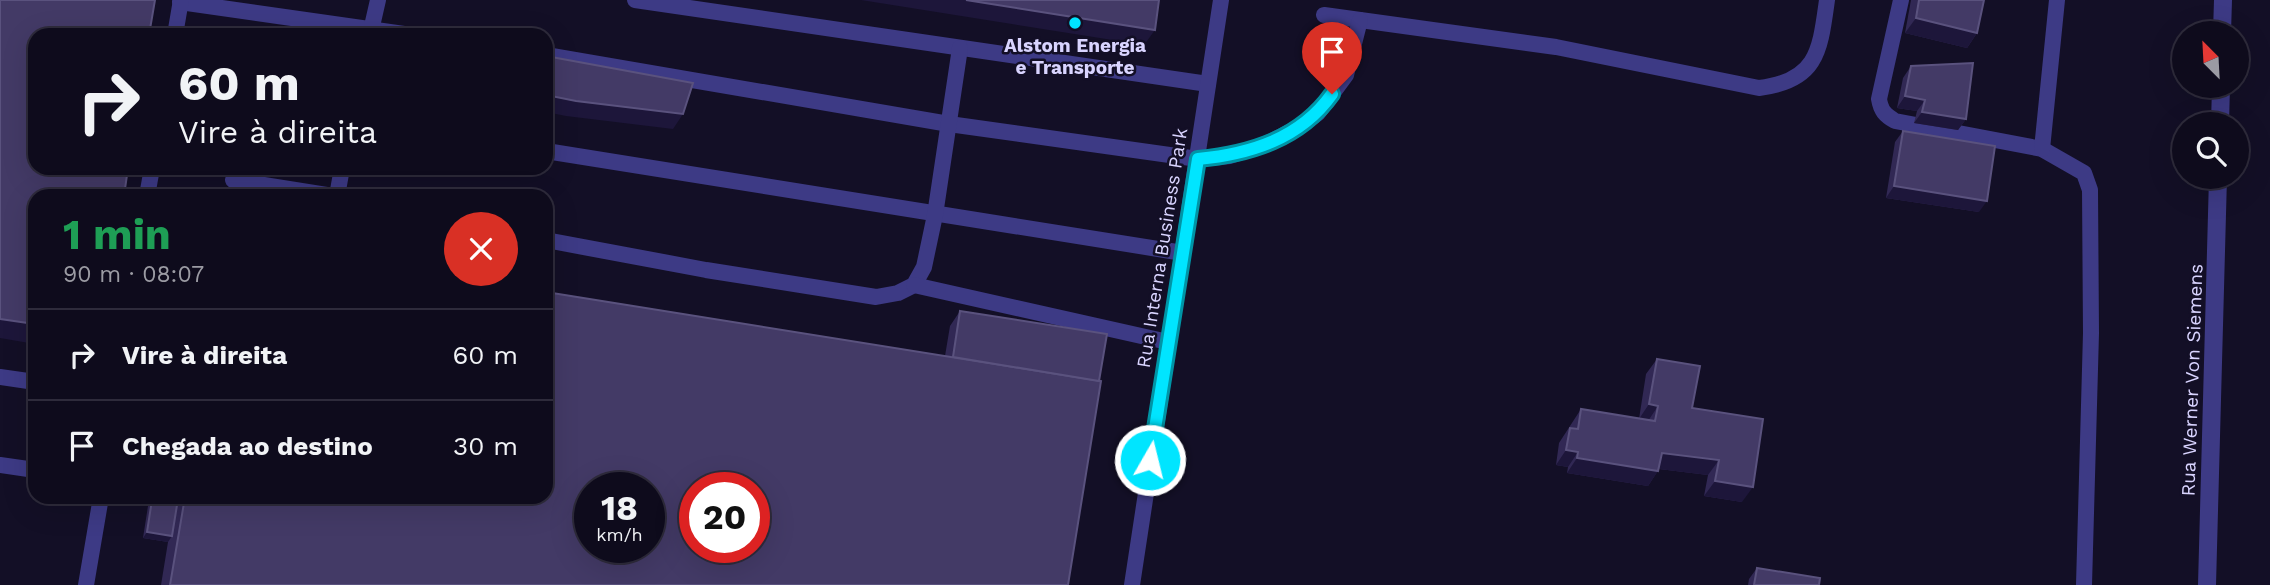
<!DOCTYPE html>
<html lang="pt">
<head>
<meta charset="utf-8">
<style>
	:root { --surface:#0e0b1c; --page:#1c1929; --text:#f1f3f6; --muted:#9b9ba3; --line:#2e2b3b }
	body { margin:0; font-family:"Work Sans",sans-serif; background:var(--page); color:var(--text); height:100vh; display:flex; flex-direction:column; font-size:26px; white-space:nowrap }
	* { box-sizing:border-box; margin:0 }
	p { font-size:23px; color:var(--muted) }
	.icon { flex:none; width:38px; height:38px; fill:none; stroke:currentColor; stroke-width:2; stroke-linecap:round; stroke-linejoin:round }
	.map { position:relative; flex:1; overflow:hidden }
	.sheet { position:absolute; left:28px; top:189px; width:525px; height:315px; display:flex; flex-direction:column; background:var(--surface); border-radius:21px; box-shadow:0 7px 28px #0002,0 0 0 2px var(--line) }
	.sheet>* { flex:none }
	.banner { position:absolute; left:28px; top:28px; width:525px; height:147px; border-radius:21px; box-shadow:0 7px 28px #0002,0 0 0 2px var(--line); background:#0e0b1c; color:var(--text); overflow:hidden }
	.needle { width:46px; rotate:336deg }
	.controls { position:absolute; left:2172px; top:21px; display:grid; gap:14px }
	.controls a { display:grid; place-items:center; width:77px; height:77px; border-radius:50%; background:var(--surface); box-shadow:0 7px 28px #0002,0 0 0 2px var(--line); font-size:35px }
	.speed { position:absolute; left:574px; top:472px; display:flex; gap:14px; font-size:35px; font-weight:700; text-align:center }
	.speed>* { display:grid; place-content:center; width:91px; height:91px; border-radius:50%; background:var(--surface); box-shadow:0 7px 28px #0002,0 0 0 2px var(--line); line-height:1 }
	.speed small { font-size:18px; font-weight:400 }
	.speed .limit { border:10px solid #d22; background:#fff; color:#111 }
	.pin { position:absolute; display:grid; place-items:center; width:60px; height:60px; color:#fff; margin:-72px -30px; border-radius:50% 50% 50% 0; rotate:-45deg; box-shadow:0 0 7px #0007 }
	.pin .icon { rotate:45deg }
	.me { position:absolute; width:77px; margin:-38px; rotate:8deg; stroke-linejoin:round; filter:drop-shadow(0 0 5px #0008) }
	.turn { display:flex; align-items:center; gap:24px; height:147px; padding:0 35px; font-size:32px }
	.turn .icon { width:91px; height:91px; stroke-width:2.5 }
	.turn b { display:block; font-size:49px; line-height:60px }
	.round { display:grid; place-items:center; flex:none; width:74px; height:74px; border-radius:37px; background:var(--page) }
	.headline { display:flex; align-items:center; justify-content:space-between; height:119px; padding:0 35px }
	h1 { font-size:42px; font-weight:700; line-height:52px; color:#1e9e55 }
	ul { padding:0; list-style:none }
	li { display:flex; align-items:center; gap:21px; height:91px; padding:0 35px; border-top:2px solid var(--line) }
	li div { flex:1 }
	li b { display:block; font-size:26px }
	li em { font-style:normal }
	.map>svg:first-child { display:block }
	.lines { fill:none; stroke-linecap:round; stroke-linejoin:round }
	.service { stroke:#3d3a85; stroke-width:16 }
	.tertiary { stroke:#3d3a85; stroke-width:18 }
	.wall { fill:#312854 }
	.shaded-wall { fill:#1d163a }
	.building { fill:#433a66; stroke:#5a527e; stroke-width:2; fill-rule:evenodd }
	.route-casing { stroke:#0095a6; stroke-width:18 }
	.route { stroke:#00e5ff; stroke-width:12 }
	.poi-dot { fill:#00e5ff; stroke:#130f26; stroke-width:2.5 }
	.labels { text-anchor:middle; dominant-baseline:central; stroke-width:5; stroke-linejoin:round; paint-order:stroke }
	.poi-label { font-size:19px; font-weight:bold; fill:#d9d4ff; stroke:#130f26 }
	.street-label { font-size:19px; fill:#d9d4ff; stroke:#130f26 }
</style>
</head>
<body>
<div class="map">
<svg width="2270" height="585" viewBox="0 0 2270 585">
	<rect width="100%" height="100%" fill="#130f26"/>
	<g class="lines">
		<!-- service -->
		<g class="service">
			<polyline points="635,0 1208,84"/>
			<path d="M1901,0L1879,99C1881,111 1885,115 1895,121L2042,149L2084,173L2090,190L2091,333L2084,585"/>
			<polyline points="180,2 411,35"/>
			<path d="M1324,15L1556,47L1759,88C1818,81 1820,50 1827,0"/>
			<polyline points="175,35 181,0"/>
			<polyline points="370,35 378,0"/>
			<polyline points="546,55 949,124 1198,159 1230,156 1264,145 1299,127 1318,113 1346,75 1360,20"/>
			<polyline points="2042,149 2057,0"/>
			<polyline points="546,151 1183,253"/>
			<polyline points="233,180 333,196"/>
			<polyline points="147,196 152,168"/>
			<polyline points="337,196 342,168"/>
			<polyline points="546,240 706,270 876,297 898,293 914,285 924,267 935,215 960,48"/>
			<polyline points="914,285 1168,342"/>
			<polyline points="0,377 35,382"/>
			<polyline points="0,465 35,470"/>
			<polyline points="86,585 101,497"/>
			<polyline points="1132,585 1221,0"/>
		</g>
		<!-- tertiary -->
		<g class="tertiary">
			<polyline points="2222,33 2223,0"/>
			<polyline points="2220,124 2221,86"/>
			<polyline points="2207,585 2218,177"/>
		</g>
	</g>
	<!-- wall -->
	<g class="wall">
		<polygon points="1911,0 1984,0 1977,33 1967,48 1905,33"/>
		<polygon points="1911,66 1966,119 1958,130 1914,123 1917,111 1897,108 1903,78"/>
		<polygon points="1903,131 1979,212 1886,198 1895,142"/>
		<polygon points="960,311 1099,381 1068,585 161,585 168,542 143,538 148,506 152,500 174,504 175,497 546,497 945,356 950,326"/>
		<polygon points="1657,359 1692,408 1742,502 1704,496 1708,475 1659,469 1648,486 1567,473 1568,467 1556,465 1559,443 1581,409 1639,419 1646,374"/>
		<polygon points="1757,568 1819,585 1748,585 1749,579"/>
	</g>
	<!-- shaded-wall -->
	<g class="shaded-wall">
		<polygon points="861,0 966,0 1155,30 1144,45"/>
		<polygon points="1916,18 1977,33 1967,48 1905,33"/>
		<polygon points="546,95 683,114 673,129 566,116 546,112"/>
		<polygon points="1905,96 1925,100 1917,111 1897,108"/>
		<polygon points="1922,112 1966,119 1958,130 1914,123"/>
		<polygon points="1894,186 1987,201 1979,212 1886,198"/>
		<polygon points="0,319 35,324 35,344 0,338"/>
		<polygon points="1649,404 1658,406 1648,421 1639,419"/>
		<polygon points="1566,450 1578,452 1568,467 1556,465"/>
		<polygon points="1662,453 1719,460 1708,475 1651,468"/>
		<polygon points="1577,458 1658,471 1648,486 1567,473"/>
		<polygon points="1715,481 1753,487 1742,502 1704,496"/>
		<polygon points="147,532 172,536 168,542 143,538"/>
	</g>
	<!-- building -->
	<g class="building">
		<polygon points="0,0 155,0 149,35 35,35 35,168 128,168 124,196 35,196 35,324 0,319"/>
		<polygon points="966,0 1159,0 1155,30"/>
		<polygon points="1919,0 1984,0 1977,33 1916,18"/>
		<polygon points="546,56 693,83 683,114 576,101 546,95"/>
		<polygon points="1973,63 1966,119 1922,112 1925,100 1905,96 1911,66"/>
		<polygon points="1903,131 1995,146 1987,201 1894,186"/>
		<path d="M546,292L1101,381L1068,585H170L185,497H546ZM590,488H649V548H590ZM695,488H754V548H695Z"/>
		<polygon points="960,311 1107,334 1099,381 953,357"/>
		<polygon points="1657,359 1700,366 1692,408 1763,419 1753,487 1715,481 1719,460 1662,453 1658,471 1577,458 1578,452 1566,450 1570,428 1578,429 1581,409 1655,421 1658,406 1649,404"/>
		<polygon points="152,500 177,505 172,536 147,532"/>
		<polygon points="1757,568 1820,578 1819,585 1754,585"/>
	</g>
	<g class="lines">
		<!-- route casing -->
		<g class="route-casing">
			<path id="route" d="M1150,460L1198,159C1250,154 1300,139 1332,94"/>
		</g>
		<!-- route -->
		<use href="#route" class="route"/>
	</g>
	<!-- markers -->
	<circle class="poi-dot" cx="1075" cy="23" r="7"/>
	<g class="labels">
		<!-- poi labels -->
		<g class="poi-label">
			<text x="1075" y="45">Alstom Energia<tspan x="1075" dy="22">e Transporte</tspan></text>
		</g>
		<!-- street labels -->
		<g class="street-label">
			<text transform="translate(1162 248) rotate(-81)">Rua Interna Business Park</text>
			<text transform="translate(2192 380) rotate(-88)">Rua Werner Von Siemens</text>
		</g>
	</g>
</svg>
<div class="controls">
<a><svg class="needle" viewBox="-14 -14 28 28"><path d="M0-13l5 13h-10z" fill="#e53935"/><path d="M0 13l5-13h-10z" fill="#9b9ba3"/></svg></a>
<a><svg class="icon" aria-label="search" viewBox="0 0 24 24"><circle cx="10" cy="10" r="6"/><path d="M15 15l6 6"/></svg></a>
</div>
<div class="speed"><div>18<small>km/h</small></div><div class="limit">20</div></div>
<div class="pin" style="left:1332px;top:94px;background:#d93025"><svg class="icon" aria-label="arrive" viewBox="0 0 24 24"><path d="M6 21V4h12l-3 4 3 4H6"/></svg></div>
<svg class="me" style="left:1150px;top:460px" viewBox="-20 -20 40 40"><circle r="17" fill="#00e5ff" stroke="#fff" stroke-width="3"/><path d="M0-11L8 9 0 5-8 9z" fill="#fff"/></svg>
<div class="banner">
<div class="turn"><svg class="icon" aria-label="right" viewBox="0 0 24 24"><path d="M7 20v-9h11M14 6l5 5-5 5"/></svg><div><b>60 m</b>Vire à direita</div></div>
</div>
<section class="sheet">
<div class="headline"><div><h1>1 min</h1><p>90 m · 08:07</p></div><a class="round" style="background:#d93025;color:#fff"><svg class="icon" aria-label="close" viewBox="0 0 24 24"><path d="M6 6l12 12M18 6L6 18"/></svg></a></div>
<ul>
<li><svg class="icon" aria-label="right" viewBox="0 0 24 24"><path d="M7 20v-9h11M14 6l5 5-5 5"/></svg><div><b>Vire à direita</b></div><em>60 m</em></li>
<li><svg class="icon" aria-label="arrive" viewBox="0 0 24 24"><path d="M6 21V4h12l-3 4 3 4H6"/></svg><div><b>Chegada ao destino</b></div><em>30 m</em></li>
</ul>
</section>
</div>
</body>
</html>
